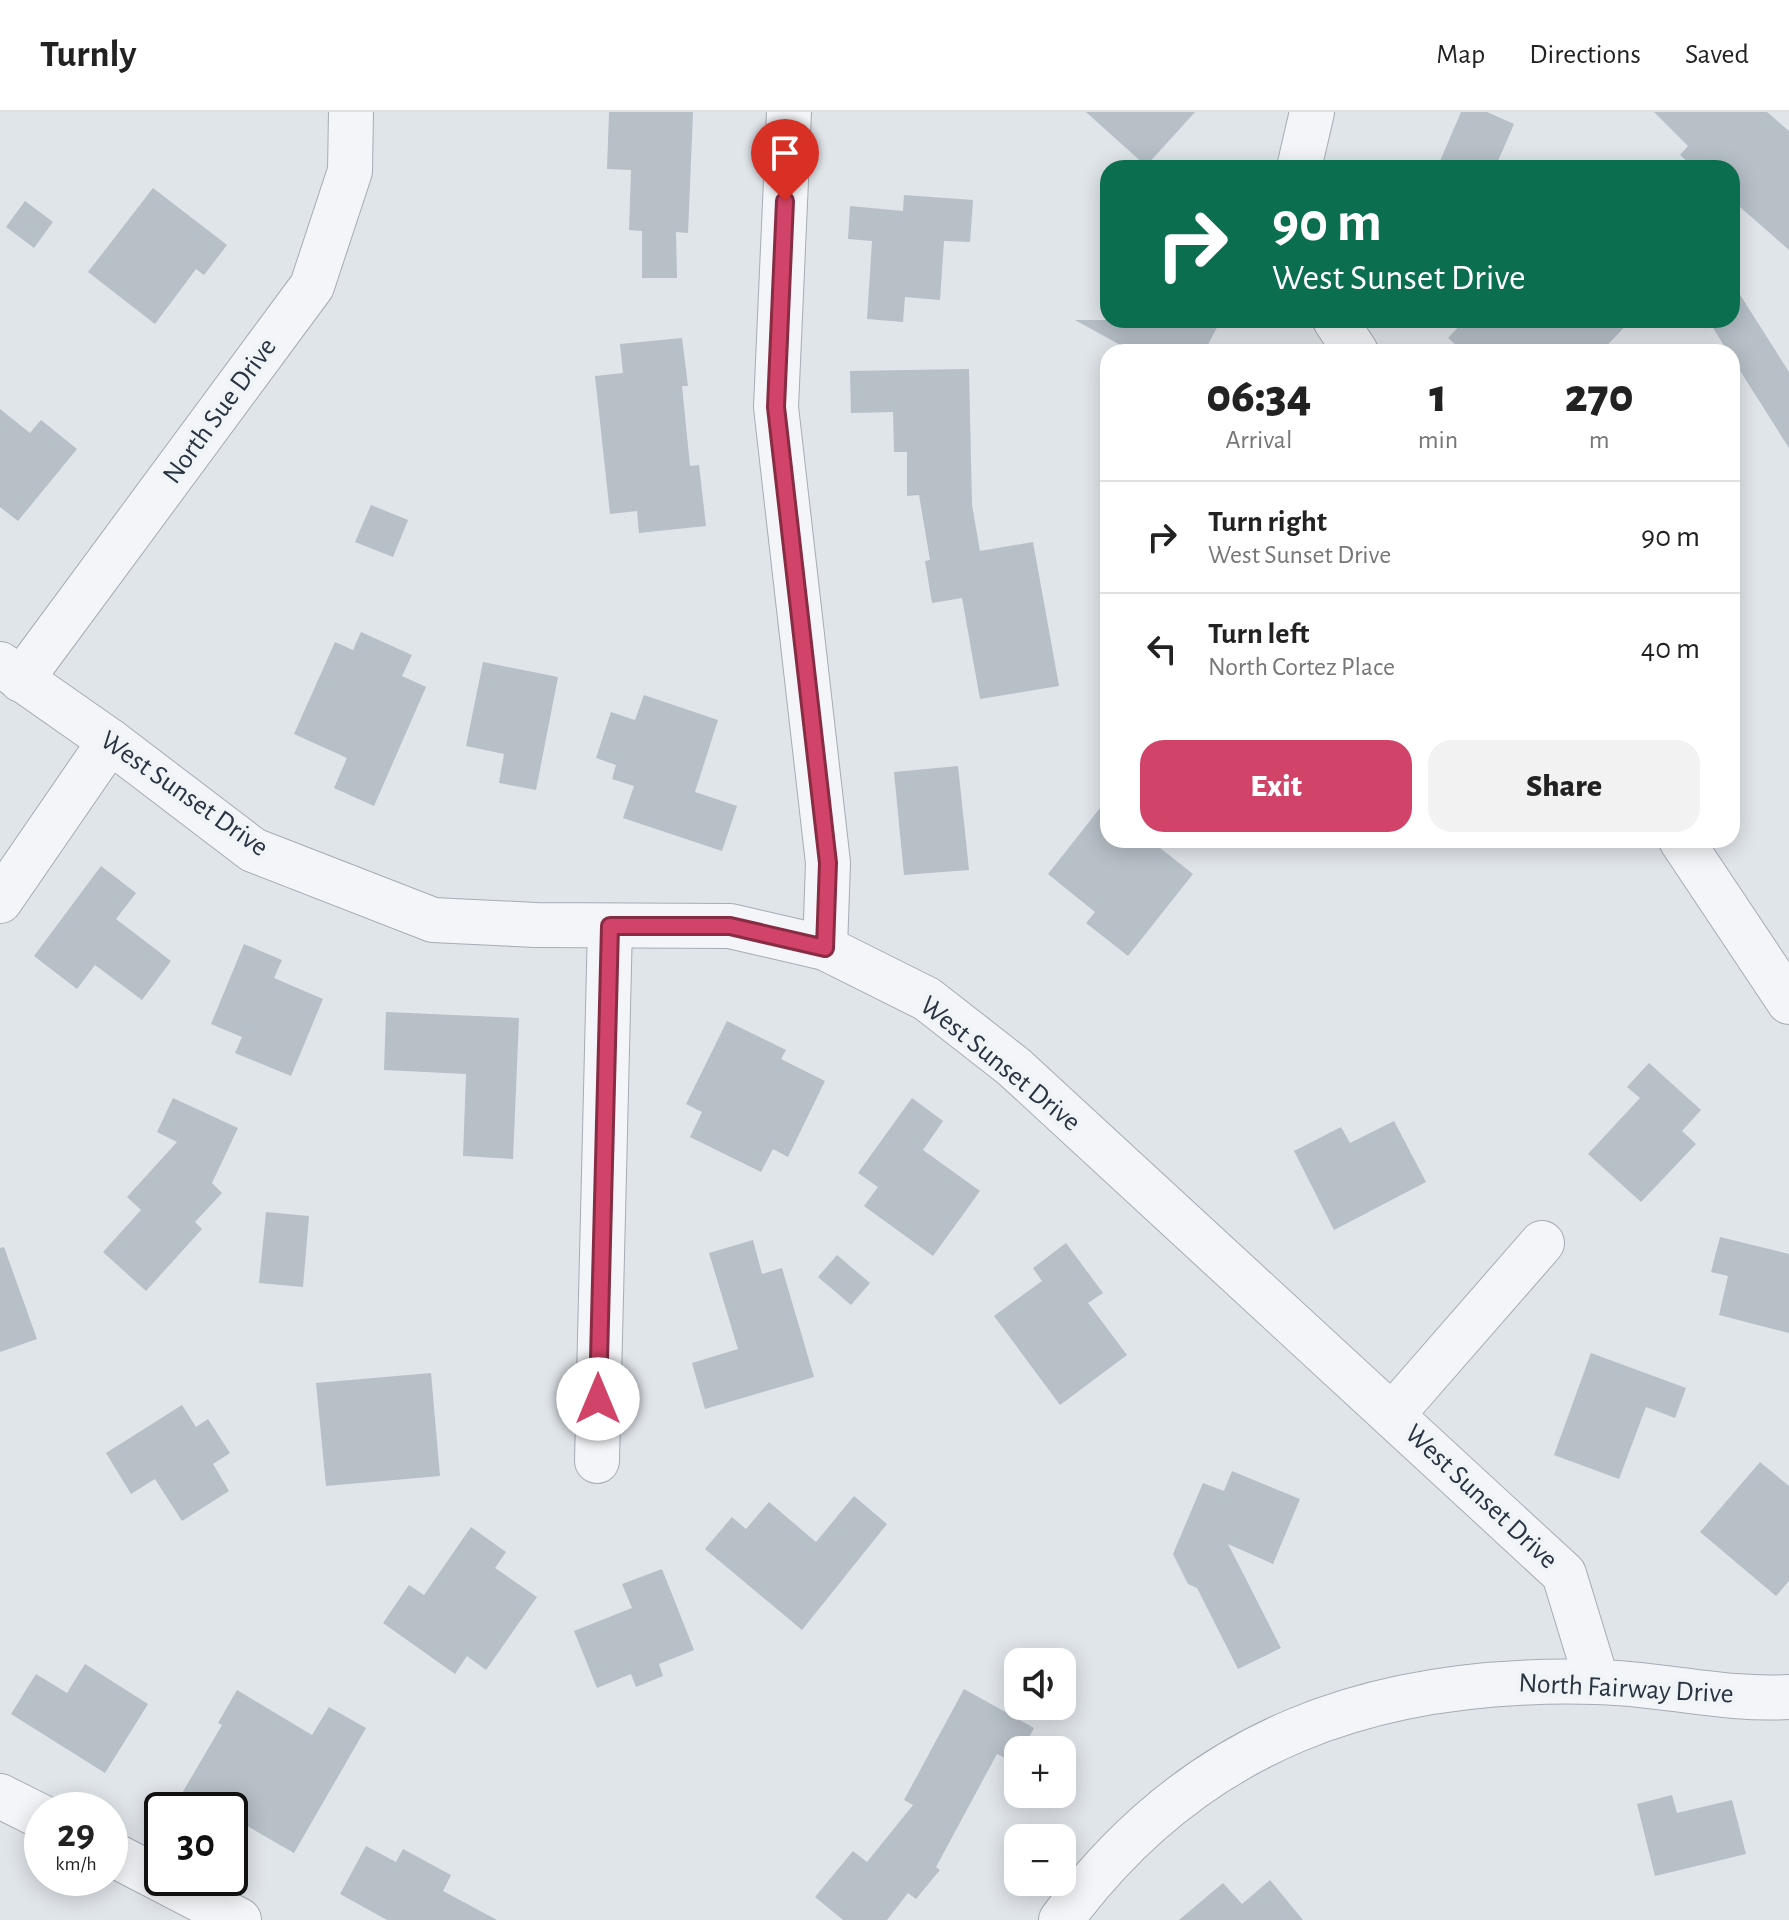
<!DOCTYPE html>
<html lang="en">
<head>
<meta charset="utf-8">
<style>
	:root { --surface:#fff; --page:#f2f2f2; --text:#222; --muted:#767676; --line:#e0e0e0; --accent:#d14368 }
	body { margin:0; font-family:"Alegreya Sans",sans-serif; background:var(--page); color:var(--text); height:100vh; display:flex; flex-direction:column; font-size:30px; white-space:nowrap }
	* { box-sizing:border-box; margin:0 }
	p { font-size:26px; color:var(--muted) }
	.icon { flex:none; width:44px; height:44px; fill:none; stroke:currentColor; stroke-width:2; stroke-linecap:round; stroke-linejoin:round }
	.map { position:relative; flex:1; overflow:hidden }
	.drawer { position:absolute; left:1100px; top:232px; width:640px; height:504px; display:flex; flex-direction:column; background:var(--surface); border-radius:24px; box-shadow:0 4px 20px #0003 }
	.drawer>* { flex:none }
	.top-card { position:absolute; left:1100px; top:48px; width:640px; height:168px; border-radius:24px; box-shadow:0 4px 20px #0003; background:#0b6e4f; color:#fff; overflow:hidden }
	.fabs { position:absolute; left:1004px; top:1536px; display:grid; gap:16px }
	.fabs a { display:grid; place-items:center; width:72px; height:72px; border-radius:16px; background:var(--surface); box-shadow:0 4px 20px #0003; font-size:40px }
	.speed { position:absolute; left:24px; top:1680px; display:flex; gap:16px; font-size:40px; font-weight:700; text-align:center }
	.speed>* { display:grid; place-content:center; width:104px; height:104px; border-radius:50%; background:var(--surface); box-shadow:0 4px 20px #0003; line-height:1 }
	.speed small { font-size:20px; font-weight:400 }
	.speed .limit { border:4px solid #111; border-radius:12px; background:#fff; color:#111 }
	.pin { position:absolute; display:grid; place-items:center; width:68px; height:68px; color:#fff; margin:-82px -34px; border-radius:50% 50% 50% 0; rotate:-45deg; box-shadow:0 0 8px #0007 }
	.pin .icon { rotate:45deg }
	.me { position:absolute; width:88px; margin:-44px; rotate:0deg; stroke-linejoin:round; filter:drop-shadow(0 0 6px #0008) }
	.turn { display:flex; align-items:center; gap:28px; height:168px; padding:0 40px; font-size:36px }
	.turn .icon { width:104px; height:104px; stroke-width:2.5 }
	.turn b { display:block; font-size:56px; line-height:68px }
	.eta { display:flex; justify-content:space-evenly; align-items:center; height:136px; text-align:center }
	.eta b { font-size:48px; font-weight:800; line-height:56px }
	.button { display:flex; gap:16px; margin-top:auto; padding:16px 40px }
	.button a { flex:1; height:92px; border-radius:24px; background:var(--accent); color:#fff; font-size:32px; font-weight:800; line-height:92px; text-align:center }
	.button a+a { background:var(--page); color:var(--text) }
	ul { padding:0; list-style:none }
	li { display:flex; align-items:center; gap:24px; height:112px; padding:0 40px; border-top:2px solid var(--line) }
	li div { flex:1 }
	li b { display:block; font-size:30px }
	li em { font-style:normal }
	header { display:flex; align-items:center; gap:48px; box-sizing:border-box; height:112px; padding:0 40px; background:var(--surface); border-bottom:2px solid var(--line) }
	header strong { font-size:38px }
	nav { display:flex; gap:44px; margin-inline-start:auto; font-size:28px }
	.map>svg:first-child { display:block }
	.building { fill:#b7bfc7 }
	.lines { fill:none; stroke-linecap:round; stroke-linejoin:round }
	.minor-casing { stroke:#a5acb4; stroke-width:46 }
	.minor { stroke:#f3f5f8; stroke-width:44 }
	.route-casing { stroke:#882c44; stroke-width:20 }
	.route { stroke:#d14368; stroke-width:14 }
	.labels { text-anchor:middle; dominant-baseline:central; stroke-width:8; stroke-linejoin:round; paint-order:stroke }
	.street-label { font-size:28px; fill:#283442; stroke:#f0f4f7 }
</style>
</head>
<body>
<header>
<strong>Turnly</strong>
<nav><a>Map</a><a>Directions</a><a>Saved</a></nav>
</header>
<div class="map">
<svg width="1789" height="1808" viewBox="0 0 1789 1808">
	<rect width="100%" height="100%" fill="#e0e5ea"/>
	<!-- building -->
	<g class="building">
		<polygon points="609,0 693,0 688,121 676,120 677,166 642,166 642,119 629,118 631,58 607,57"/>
		<polygon points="1086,0 1195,0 1146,54"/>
		<polygon points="1461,0 1487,0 1514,12 1495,56 1437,56"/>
		<polygon points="1654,0 1767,0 1789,19 1789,138 1732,88 1732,56 1695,56 1680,43 1688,34"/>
		<polygon points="153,76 227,133 204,163 196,157 155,212 88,160"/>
		<polygon points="904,83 973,88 970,130 944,129 940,188 905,185 903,210 867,207 872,129 848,127 850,94 903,99"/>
		<polygon points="25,89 53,110 34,136 6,115"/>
		<polygon points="1732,170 1789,260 1789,336 1732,246 1732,240 1728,240 1708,208 1732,208"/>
		<polygon points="1075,208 1221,208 1204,240 1133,240"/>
		<polygon points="1465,208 1631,208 1601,240 1464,240 1448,226"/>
		<polygon points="682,226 688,274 682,274 690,354 699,353 706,414 639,421 637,399 610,402 595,264 623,261 620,232"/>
		<polygon points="969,257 972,393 980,439 1033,430 1059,574 980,587 962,486 932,491 925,449 930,448 919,383 907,384 907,340 894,340 893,300 851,301 850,259"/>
		<polygon points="0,297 30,321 41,308 77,337 18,409 0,395"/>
		<polygon points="371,393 408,408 393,445 355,430"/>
		<polygon points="361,520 412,543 402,564 426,575 374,694 334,676 347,646 294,622 335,530 353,538"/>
		<polygon points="483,550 558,565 536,678 499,671 504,642 466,634"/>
		<polygon points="644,583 718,608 695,680 737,694 722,739 623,706 634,674 612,667 616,653 596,646 611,600 635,608"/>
		<polygon points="958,654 969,758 904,763 894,660"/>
		<polygon points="1108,686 1108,728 1150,728 1193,762 1128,844 1086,811 1095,800 1048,762"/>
		<polygon points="101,754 136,781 116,807 171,849 142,888 95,853 77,877 34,844"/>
		<polygon points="244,832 282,848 274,866 323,887 291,964 235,941 242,925 211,912"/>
		<polygon points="386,900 519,906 513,1047 463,1044 466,962 384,958"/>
		<polygon points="727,909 786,938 781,947 825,969 788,1045 773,1037 761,1060 690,1025 702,1000 686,992"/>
		<polygon points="1649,951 1701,998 1682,1019 1696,1032 1641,1090 1588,1042 1640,986 1627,975"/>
		<polygon points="173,986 238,1016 212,1071 222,1081 195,1110 202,1117 146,1179 103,1140 141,1098 127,1085 177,1030 157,1020"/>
		<polygon points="912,986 943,1009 923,1038 980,1079 933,1144 864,1094 878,1075 858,1061"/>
		<polygon points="1394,1009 1426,1070 1334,1118 1294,1039 1341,1015 1350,1031"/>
		<polygon points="266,1100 309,1104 303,1175 259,1171"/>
		<polygon points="1720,1125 1789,1142 1789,1221 1719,1203 1728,1164 1711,1160"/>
		<polygon points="753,1128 762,1162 782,1156 814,1265 705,1297 692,1251 738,1237 709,1141"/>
		<polygon points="1066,1131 1103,1181 1088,1191 1127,1243 1060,1293 994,1204 1042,1169 1033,1156"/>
		<polygon points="4,1135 37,1227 0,1240 0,1136"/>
		<polygon points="837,1143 870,1171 851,1193 818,1165"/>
		<polygon points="1591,1241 1686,1276 1675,1306 1646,1295 1619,1367 1554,1343"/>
		<polygon points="431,1261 440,1364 326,1374 316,1271"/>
		<polygon points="182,1293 196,1315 208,1307 230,1341 213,1352 229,1379 182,1409 155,1367 131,1382 106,1341"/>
		<polygon points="1760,1350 1789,1374 1789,1469 1776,1484 1700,1420"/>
		<polygon points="1232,1359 1300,1387 1273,1452 1228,1432 1281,1536 1238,1557 1197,1476 1188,1472 1173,1442 1203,1371 1224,1379"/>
		<polygon points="854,1384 887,1412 802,1518 705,1437 732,1405 746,1417 769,1390 816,1430"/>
		<polygon points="471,1415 506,1440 495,1456 537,1485 486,1558 467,1544 455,1562 383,1511 409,1473 424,1483"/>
		<polygon points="662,1457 694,1538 659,1552 663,1564 636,1575 631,1562 597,1576 574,1519 632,1496 622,1472"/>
		<polygon points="85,1552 148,1592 105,1661 11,1602 36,1562 67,1581"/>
		<polygon points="964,1577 1034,1616 1022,1638 1018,1638 1015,1651 997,1642 936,1755 940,1758 916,1787 908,1781 887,1808 843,1808 815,1785 853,1739 867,1750 913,1693 904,1688"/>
		<polygon points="237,1578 312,1623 329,1595 366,1616 294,1741 230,1704 230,1698 207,1698 181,1683 222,1613 218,1611"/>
		<polygon points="1672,1683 1677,1701 1732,1688 1746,1742 1655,1764 1637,1692"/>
		<polygon points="366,1734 396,1750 403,1737 451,1763 443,1779 497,1808 387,1808 340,1782"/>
		<polygon points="1270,1768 1303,1808 1179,1808 1223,1771 1242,1792"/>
	</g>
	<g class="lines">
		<!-- minor casing -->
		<g class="minor-casing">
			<g id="minor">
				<polyline points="789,0 776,295 828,751 825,836"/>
				<polyline points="1299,56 1312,0"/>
				<polyline points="1335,208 1356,240"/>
				<polyline points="0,552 110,629 253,738 433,808 536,813 730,814 825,836 927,887 1014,955 1564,1462 1597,1570"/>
				<polyline points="21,568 312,174 350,59 351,0"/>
				<polyline points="1681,728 1789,890"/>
				<polyline points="0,789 110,629"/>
				<polyline points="1392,1303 1542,1131"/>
				<polyline points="597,1349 610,814"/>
				<polyline points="0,1684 42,1705"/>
				<polyline points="110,1741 239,1808"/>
				<path d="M1061,1808C1196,1625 1375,1564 1596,1570C1660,1571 1725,1589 1789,1585"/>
			</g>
		</g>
		<!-- minor -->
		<use href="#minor" class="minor"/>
	</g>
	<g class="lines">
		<!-- route casing -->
		<g class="route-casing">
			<polyline id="route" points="598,1287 610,814 730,814 825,836 828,751 776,295 785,89"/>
		</g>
		<!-- route -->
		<use href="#route" class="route"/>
	</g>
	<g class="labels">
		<!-- street labels -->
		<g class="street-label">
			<text transform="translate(220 299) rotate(-54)">North Sue Drive</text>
			<text transform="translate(184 682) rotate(35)">West Sunset Drive</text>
			<text transform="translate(1000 952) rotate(39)">West Sunset Drive</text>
			<text transform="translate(1481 1385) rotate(43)">West Sunset Drive</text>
			<text transform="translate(1626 1577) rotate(3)">North Fairway Drive</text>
		</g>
	</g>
</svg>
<div class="fabs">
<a><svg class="icon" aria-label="sound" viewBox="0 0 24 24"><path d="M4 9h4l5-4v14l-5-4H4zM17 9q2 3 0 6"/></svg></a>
<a>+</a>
<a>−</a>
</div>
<div class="speed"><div>29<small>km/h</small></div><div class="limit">30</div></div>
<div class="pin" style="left:785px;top:89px;background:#d93025"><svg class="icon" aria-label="arrive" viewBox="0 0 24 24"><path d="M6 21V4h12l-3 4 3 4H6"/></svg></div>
<svg class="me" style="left:598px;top:1287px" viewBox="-20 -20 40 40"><circle r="19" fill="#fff"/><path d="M0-13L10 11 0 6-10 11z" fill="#d14368"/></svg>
<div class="top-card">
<div class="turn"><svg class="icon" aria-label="right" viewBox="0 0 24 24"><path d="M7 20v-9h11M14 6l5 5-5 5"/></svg><div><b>90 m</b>West Sunset Drive</div></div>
</div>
<section class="drawer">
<div class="eta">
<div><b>06:34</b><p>Arrival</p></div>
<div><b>1</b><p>min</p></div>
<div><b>270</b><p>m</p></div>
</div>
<ul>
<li><svg class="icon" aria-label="right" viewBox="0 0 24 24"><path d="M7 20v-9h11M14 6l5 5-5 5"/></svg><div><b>Turn right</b><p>West Sunset Drive</p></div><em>90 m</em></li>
<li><svg class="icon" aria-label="left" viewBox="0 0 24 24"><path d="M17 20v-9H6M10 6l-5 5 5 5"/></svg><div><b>Turn left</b><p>North Cortez Place</p></div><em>40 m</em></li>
</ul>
<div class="button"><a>Exit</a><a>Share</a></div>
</section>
</div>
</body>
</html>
